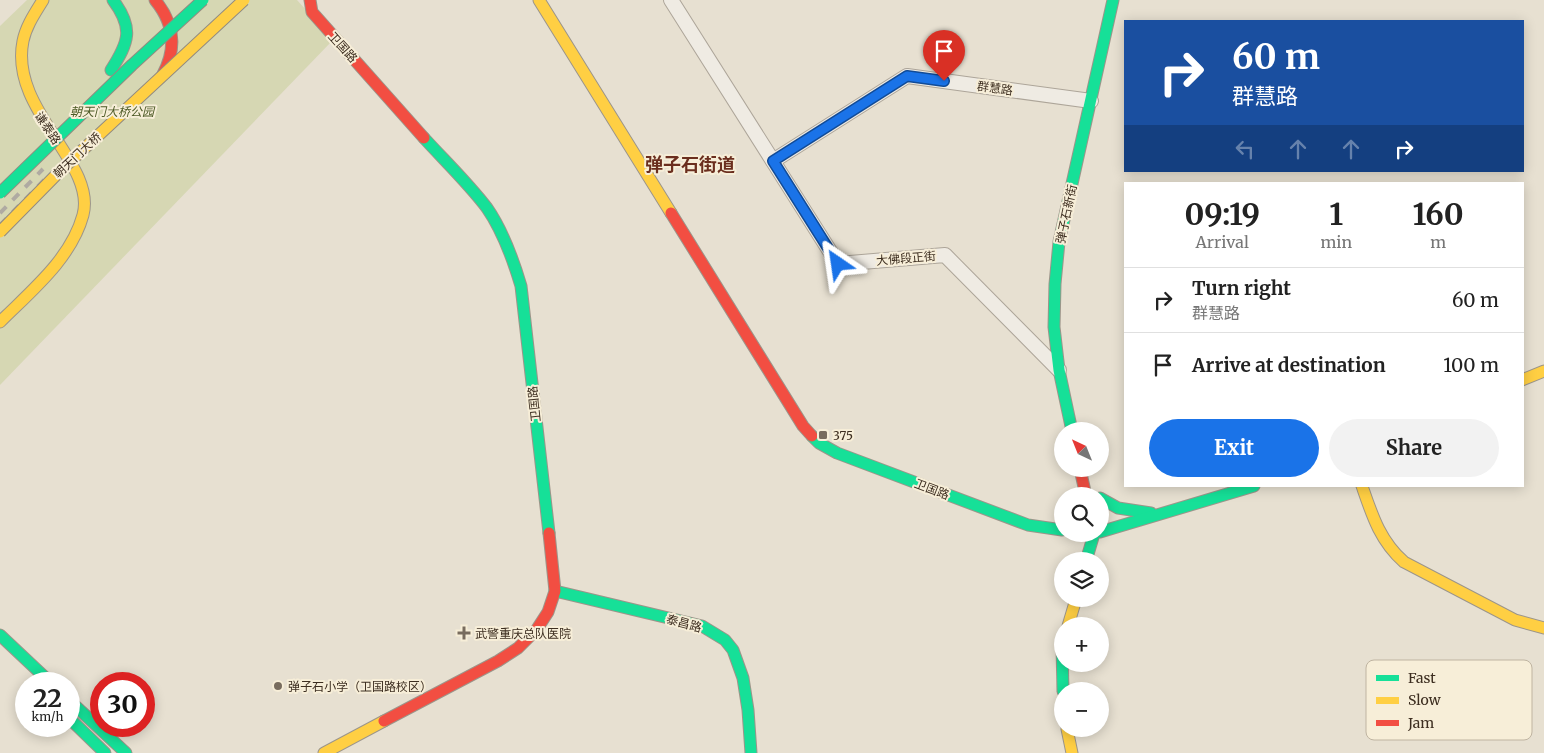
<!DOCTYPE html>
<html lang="en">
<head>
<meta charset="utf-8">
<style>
	:root { --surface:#fff; --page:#f2f2f2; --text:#222; --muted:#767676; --line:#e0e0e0; --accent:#1a73e8 }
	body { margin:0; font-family:Merriweather,"Noto Sans SC",serif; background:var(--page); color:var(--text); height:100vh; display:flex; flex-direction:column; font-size:19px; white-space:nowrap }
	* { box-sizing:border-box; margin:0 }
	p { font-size:16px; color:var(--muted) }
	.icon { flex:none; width:28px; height:28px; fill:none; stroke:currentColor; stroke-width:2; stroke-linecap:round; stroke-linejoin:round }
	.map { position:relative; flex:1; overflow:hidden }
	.sheet { position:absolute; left:1124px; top:182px; width:400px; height:305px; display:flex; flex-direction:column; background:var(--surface); border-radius:0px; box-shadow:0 2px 12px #0003 }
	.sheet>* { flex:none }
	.hud { position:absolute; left:1124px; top:20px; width:400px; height:152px; border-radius:0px; box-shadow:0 2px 12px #0003; background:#1a4fa0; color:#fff; overflow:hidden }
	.needle { width:32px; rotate:317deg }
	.tools { position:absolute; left:1054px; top:422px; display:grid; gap:10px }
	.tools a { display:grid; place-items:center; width:55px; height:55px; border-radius:50%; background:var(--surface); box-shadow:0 2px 12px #0003; font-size:25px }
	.speed { position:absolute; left:15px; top:672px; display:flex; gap:10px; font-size:25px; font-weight:700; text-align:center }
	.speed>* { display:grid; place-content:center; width:65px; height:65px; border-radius:50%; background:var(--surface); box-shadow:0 2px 12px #0003; line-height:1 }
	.speed small { font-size:12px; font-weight:400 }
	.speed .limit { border:8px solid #d22; background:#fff; color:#111 }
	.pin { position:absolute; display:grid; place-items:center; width:42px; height:42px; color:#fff; margin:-51px -21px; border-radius:50% 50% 50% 0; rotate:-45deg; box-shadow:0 0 5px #0007 }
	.pin .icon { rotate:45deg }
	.me { position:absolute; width:55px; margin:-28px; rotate:328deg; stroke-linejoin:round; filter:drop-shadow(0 0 4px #0008) }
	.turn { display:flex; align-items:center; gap:18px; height:105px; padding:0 25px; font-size:22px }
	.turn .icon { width:65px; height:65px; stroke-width:2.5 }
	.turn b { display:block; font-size:35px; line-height:42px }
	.lanes { display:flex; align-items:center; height:48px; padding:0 25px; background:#0003; justify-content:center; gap:25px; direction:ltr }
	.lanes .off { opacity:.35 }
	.eta { display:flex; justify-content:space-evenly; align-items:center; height:85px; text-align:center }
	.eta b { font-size:30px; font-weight:700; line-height:35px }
	.action { display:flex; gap:10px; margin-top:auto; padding:10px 25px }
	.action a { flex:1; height:58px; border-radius:30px; background:var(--accent); color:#fff; font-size:20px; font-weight:700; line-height:58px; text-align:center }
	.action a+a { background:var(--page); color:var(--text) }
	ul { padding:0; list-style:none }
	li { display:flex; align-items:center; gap:15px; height:65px; padding:0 25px; border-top:1px solid var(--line) }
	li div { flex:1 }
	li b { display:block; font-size:19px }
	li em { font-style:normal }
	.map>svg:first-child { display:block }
	.green { fill:#d6d7b3 }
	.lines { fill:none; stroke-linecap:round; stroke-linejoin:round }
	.street-casing { stroke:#ada599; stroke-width:16 }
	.fast-casing { stroke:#9c958a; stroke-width:13 }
	.slow-casing { stroke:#9c958a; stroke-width:13 }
	.jam-casing { stroke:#9c958a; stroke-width:13 }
	.street { stroke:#efebe3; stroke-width:14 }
	.fast { stroke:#16e098; stroke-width:11 }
	.slow { stroke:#ffcf43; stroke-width:11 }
	.jam { stroke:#f24e42; stroke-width:11 }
	.rail { stroke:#afaaa2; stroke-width:4; stroke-dasharray:9 9; stroke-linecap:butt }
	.fast-bridge-casing { stroke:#928b80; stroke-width:13; stroke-linecap:butt }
	.slow-bridge-casing { stroke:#928b80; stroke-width:13; stroke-linecap:butt }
	.fast-bridge { stroke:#16e098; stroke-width:11 }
	.slow-bridge { stroke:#ffcf43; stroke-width:11 }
	.route-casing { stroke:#114b97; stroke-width:12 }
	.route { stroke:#1a73e8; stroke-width:9 }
	.poi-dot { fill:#786c5e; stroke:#f7eed8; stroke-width:2 }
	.labels { text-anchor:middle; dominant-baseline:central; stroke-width:4; stroke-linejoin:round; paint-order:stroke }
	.street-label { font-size:12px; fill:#3d2e20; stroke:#f7eed8 }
	.park-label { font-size:12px; font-style:italic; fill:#4d5a26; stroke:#f7eed8 }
	.poi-label { font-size:12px; fill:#3d2e20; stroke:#f7eed8; text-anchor:start }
	.district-label { font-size:18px; font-weight:bold; fill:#6b2e1e; stroke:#f7eed8 }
	.key { fill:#f7eed8; stroke:#bfb4a1; stroke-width:1 }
	.key-label { font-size:14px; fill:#3d2e20 }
</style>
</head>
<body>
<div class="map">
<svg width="1544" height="753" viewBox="0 0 1544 753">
	<rect width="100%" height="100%" fill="#e7e0d1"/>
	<!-- green -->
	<polygon class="green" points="27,0 297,0 333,40 0,385 0,26"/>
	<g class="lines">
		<!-- street casing -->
		<g class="street-casing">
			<g id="street">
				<polyline points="671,0 838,264 945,255 1059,370"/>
				<polyline points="773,161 907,76 1091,101"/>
			</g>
		</g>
		<!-- fast casing -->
		<g class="fast-casing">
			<g id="fast">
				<path d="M111,70C129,42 134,28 113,0"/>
				<path d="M424,138C444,160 469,184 487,208C503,231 513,259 521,286L549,533"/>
				<polyline points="1072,431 1059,370 1054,327 1055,284 1059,242 1113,0"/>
				<polyline points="812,436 819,443 837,453 1028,525 1062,530"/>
				<polyline points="1100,498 1118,508 1151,513"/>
				<polyline points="1100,532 1254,486"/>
				<polyline points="1086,561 1094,534 1090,534"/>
				<polyline points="555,591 702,626 725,640 733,650 743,678 748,710 751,753"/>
				<polyline points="0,635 52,684"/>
				<polyline points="1062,646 1063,691"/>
				<polyline points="69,700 126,753"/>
				<polyline points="69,718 105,753"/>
			</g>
		</g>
		<!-- slow casing -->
		<g class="slow-casing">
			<g id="slow">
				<polyline points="539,0 671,213"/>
				<path d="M0,322C31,291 71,259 83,215C97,163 9,110 23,41C26,26 35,13 43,0"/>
				<polyline points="1522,380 1544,371"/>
				<path d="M1362,486C1372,515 1380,541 1404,562L1515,620L1544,628"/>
				<polyline points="1068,626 1076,599"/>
				<polyline points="1067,729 1072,753"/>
				<polyline points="324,753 384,721"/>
			</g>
		</g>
		<!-- jam casing -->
		<g class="jam-casing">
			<g id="jam">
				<path d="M155,0C174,23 177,48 163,74"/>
				<polyline points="310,0 312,12 424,138"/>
				<polyline points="671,213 803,426 812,436"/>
				<polyline points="1080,469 1086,496"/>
				<polyline points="384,721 498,661 518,648 537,629 548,612 555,591 549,533"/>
			</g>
		</g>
		<!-- street -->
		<use href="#street" class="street"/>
		<!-- fast -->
		<use href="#fast" class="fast"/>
		<!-- slow -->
		<use href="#slow" class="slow"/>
		<!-- jam -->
		<use href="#jam" class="jam"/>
		<!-- rail -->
		<g class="rail">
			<polyline points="0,213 43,169"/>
			<polyline points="0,225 49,175"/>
		</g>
		<!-- fast-bridge casing -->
		<g class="fast-bridge-casing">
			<polyline id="fast-bridge" points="0,193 132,65 203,0"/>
		</g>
		<!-- slow-bridge casing -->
		<g class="slow-bridge-casing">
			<polyline id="slow-bridge" points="0,232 61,170 244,0"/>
		</g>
		<!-- fast-bridge -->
		<use href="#fast-bridge" class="fast-bridge"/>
		<!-- slow-bridge -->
		<use href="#slow-bridge" class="slow-bridge"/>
	</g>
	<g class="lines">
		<!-- route casing -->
		<g class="route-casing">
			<polyline id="route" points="838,264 773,161 907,76 944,81"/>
		</g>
		<!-- route -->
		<use href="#route" class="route"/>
	</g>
	<!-- markers -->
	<g class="poi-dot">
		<rect x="818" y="430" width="10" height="10" rx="2.5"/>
		<path d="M461.5 625.5h5v5h5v5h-5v5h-5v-5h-5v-5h5z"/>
		<circle cx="278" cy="686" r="5"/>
	</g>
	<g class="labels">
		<!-- street labels -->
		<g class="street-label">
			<text transform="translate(343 47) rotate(48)">卫国路</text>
			<text transform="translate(995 88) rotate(8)">群慧路</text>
			<text transform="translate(48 128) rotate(56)">谦泰路</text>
			<text transform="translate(77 155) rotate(-43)">朝天门大桥</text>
			<text transform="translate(1066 214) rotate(-78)">弹子石新街</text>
			<text transform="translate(906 258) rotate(-5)">大佛段正街</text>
			<text transform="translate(534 404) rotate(-96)">卫国路</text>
			<text transform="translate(932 489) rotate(21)">卫国路</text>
			<text transform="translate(684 623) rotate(15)">泰昌路</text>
		</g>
		<!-- park labels -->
		<g class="park-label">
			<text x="112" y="111">朝天门大桥公园</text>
		</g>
		<!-- poi labels -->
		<g class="poi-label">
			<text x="833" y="435">375</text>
			<text x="475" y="633">武警重庆总队医院</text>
			<text x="288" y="686">弹子石小学（卫国路校区）</text>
		</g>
		<!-- district labels -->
		<g class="district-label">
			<text x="690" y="164">弹子石街道</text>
		</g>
	</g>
	<!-- legend -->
	<rect x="1366" y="660" width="166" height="80" rx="8" class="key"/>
	<rect x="1376" y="675" width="23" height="6" fill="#16e098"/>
	<rect x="1376" y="697" width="23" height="7" fill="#ffcf43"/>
	<rect x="1376" y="720" width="23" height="6" fill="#f24e42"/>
	<g class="key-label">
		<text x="1408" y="683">Fast</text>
		<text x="1408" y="705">Slow</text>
		<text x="1408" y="728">Jam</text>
	</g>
</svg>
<div class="tools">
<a><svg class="needle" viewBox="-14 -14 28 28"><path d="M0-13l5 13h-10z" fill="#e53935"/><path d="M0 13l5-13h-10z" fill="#767676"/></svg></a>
<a><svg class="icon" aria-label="search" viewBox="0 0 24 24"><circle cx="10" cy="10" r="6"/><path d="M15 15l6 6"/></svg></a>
<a><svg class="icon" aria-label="layers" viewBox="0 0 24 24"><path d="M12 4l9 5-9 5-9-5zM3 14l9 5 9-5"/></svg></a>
<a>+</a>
<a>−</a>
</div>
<div class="speed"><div>22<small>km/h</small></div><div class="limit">30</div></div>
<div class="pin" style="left:944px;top:81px;background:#d93025"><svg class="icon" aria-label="arrive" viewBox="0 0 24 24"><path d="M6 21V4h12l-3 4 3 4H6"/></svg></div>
<svg class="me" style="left:838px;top:264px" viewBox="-20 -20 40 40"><path d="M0-17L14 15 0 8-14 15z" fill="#1a73e8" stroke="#fff" stroke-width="4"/></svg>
<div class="hud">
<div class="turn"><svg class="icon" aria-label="right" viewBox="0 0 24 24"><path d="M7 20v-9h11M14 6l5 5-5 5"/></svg><div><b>60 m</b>群慧路</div></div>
<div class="lanes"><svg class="icon off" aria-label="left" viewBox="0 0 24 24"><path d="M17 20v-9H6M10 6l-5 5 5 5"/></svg><svg class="icon off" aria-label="ahead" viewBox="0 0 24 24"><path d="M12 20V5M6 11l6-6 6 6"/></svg><svg class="icon off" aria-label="ahead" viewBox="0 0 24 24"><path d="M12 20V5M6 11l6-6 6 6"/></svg><svg class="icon" aria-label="right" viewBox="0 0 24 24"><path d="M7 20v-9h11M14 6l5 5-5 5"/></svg></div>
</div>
<section class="sheet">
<div class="eta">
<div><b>09:19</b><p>Arrival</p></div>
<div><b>1</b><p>min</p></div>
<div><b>160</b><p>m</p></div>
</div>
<ul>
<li><svg class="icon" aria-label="right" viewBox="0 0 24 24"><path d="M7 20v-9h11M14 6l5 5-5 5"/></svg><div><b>Turn right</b><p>群慧路</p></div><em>60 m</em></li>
<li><svg class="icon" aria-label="arrive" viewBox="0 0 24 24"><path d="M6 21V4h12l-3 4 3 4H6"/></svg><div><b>Arrive at destination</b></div><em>100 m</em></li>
</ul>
<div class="action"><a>Exit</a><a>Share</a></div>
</section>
</div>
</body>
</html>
